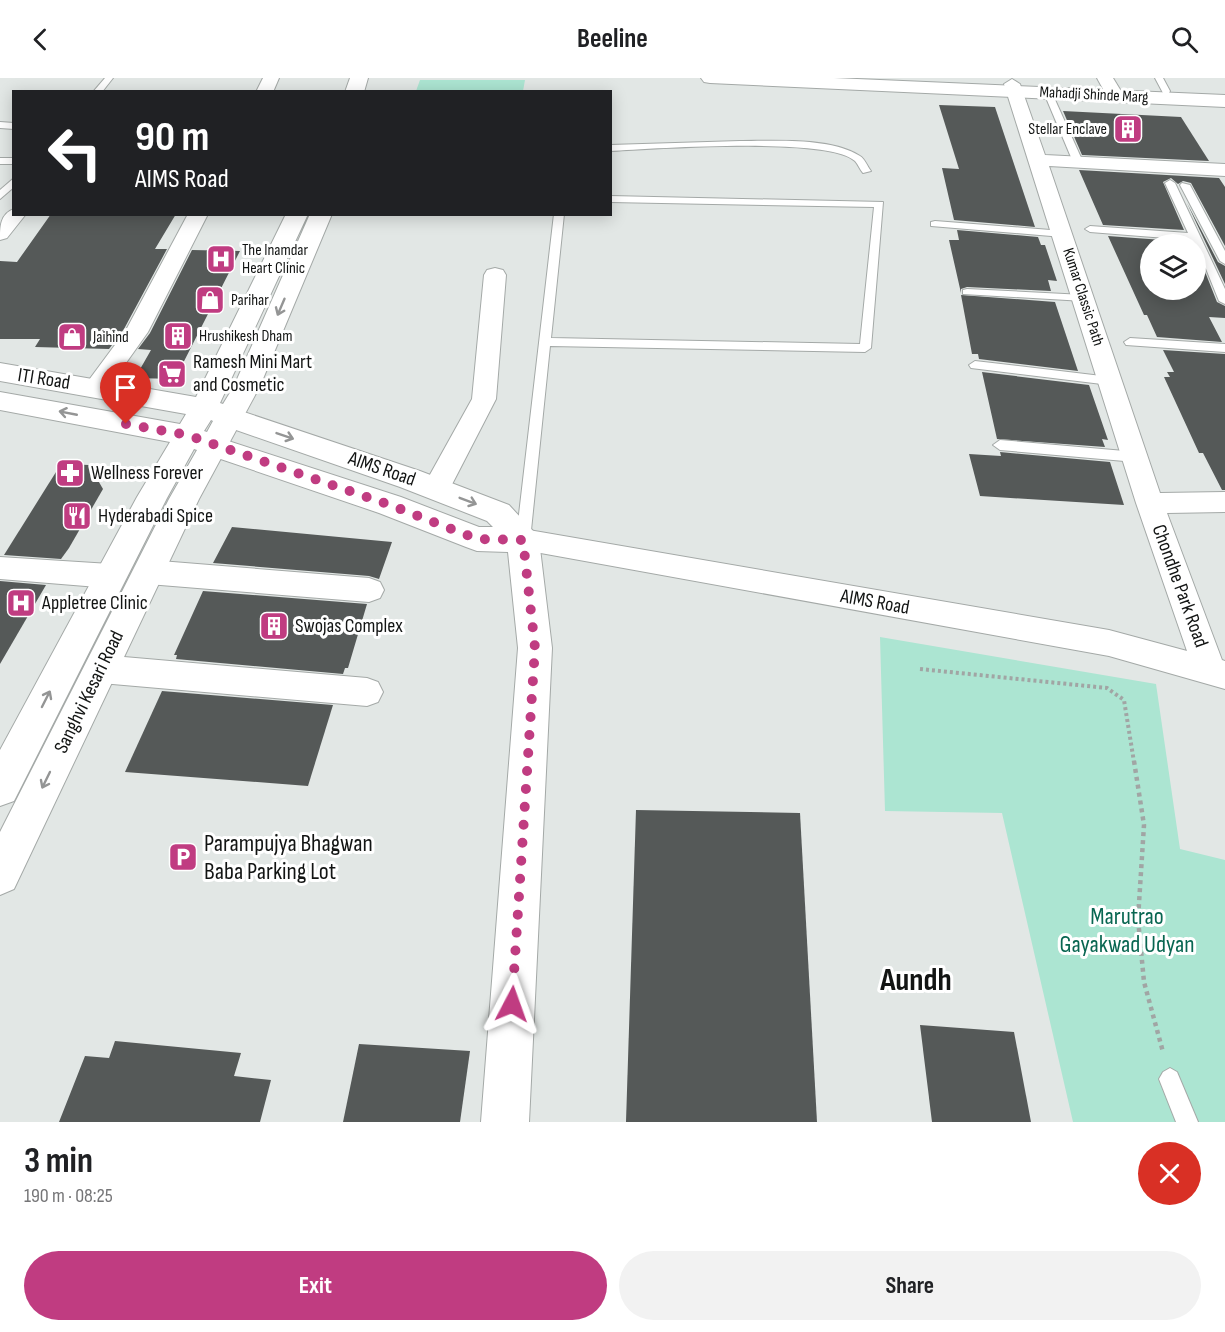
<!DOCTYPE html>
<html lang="en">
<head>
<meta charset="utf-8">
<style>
	:root { --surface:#fff; --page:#f2f2f2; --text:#202124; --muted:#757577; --accent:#c03c81 }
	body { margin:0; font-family:"Sofia Sans Condensed",sans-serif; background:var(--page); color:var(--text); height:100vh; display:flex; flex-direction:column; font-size:22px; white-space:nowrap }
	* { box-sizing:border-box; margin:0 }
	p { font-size:20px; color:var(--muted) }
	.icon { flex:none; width:33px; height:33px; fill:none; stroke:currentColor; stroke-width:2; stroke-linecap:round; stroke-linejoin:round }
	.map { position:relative; height:1044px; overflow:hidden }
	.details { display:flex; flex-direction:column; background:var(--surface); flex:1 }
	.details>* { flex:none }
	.banner { position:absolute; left:12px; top:12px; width:600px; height:126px; border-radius:0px; box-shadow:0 3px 15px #0003; background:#202124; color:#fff; overflow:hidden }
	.buttons { position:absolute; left:1140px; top:156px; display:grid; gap:12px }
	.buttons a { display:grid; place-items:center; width:66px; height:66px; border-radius:50%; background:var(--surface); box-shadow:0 3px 15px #0003; font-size:30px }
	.pin { position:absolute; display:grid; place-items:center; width:51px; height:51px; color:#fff; margin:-62px -26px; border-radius:50% 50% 50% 0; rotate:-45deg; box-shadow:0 0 6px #0007 }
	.pin .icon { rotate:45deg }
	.me { position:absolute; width:66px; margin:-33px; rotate:4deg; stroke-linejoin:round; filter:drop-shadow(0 0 4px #0008) }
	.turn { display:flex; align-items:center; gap:21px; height:126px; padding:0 24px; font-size:27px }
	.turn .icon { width:78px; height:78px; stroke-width:2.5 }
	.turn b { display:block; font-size:42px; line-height:51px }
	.round { display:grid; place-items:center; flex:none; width:63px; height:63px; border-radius:32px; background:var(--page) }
	.overview { display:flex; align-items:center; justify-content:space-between; height:102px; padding:0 24px }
	h1 { font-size:36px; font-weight:700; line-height:45px }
	.action { display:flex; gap:12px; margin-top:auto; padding:12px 24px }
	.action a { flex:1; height:69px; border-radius:36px; background:var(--accent); color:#fff; font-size:24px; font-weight:700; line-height:69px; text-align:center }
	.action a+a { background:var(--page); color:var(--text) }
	header { display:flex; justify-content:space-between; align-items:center; height:78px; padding:0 24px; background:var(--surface); font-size:27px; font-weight:700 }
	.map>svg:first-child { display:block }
	.green { fill:#ace5d2 }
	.building { fill:#555958 }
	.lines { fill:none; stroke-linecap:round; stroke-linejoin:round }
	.service-casing { stroke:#a4a9a7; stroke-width:2 }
	.minor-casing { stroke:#a4a9a7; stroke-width:2 }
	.tertiary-casing { stroke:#a4a9a7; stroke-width:2 }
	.secondary-casing { stroke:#a4a9a7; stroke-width:2 }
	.path-far1 { stroke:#a1a5a4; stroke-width:4; stroke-dasharray:3 3; stroke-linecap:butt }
	.path { stroke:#a1a5a4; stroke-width:4.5; stroke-dasharray:4 4; stroke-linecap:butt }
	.service { fill:#fff; fill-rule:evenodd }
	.minor { fill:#fff; fill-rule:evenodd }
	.tertiary { fill:#fff; fill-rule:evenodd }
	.secondary { fill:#fff; fill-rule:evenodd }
	.oneway { stroke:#949595 }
	.route { stroke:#c03c81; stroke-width:10; stroke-dasharray:0 18 }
	.labels { text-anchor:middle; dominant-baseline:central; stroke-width:6; stroke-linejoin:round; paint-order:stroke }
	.far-street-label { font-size:16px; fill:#121413; stroke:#fff }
	.far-poi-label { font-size:16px; fill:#121413; stroke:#fff; text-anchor:start }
	.poi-label { font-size:20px; fill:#121413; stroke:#fff; text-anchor:start }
	.street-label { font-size:20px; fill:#121413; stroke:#fff }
	.near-poi-label { font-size:24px; fill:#121413; stroke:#fff; text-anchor:start }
	.near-park-label { font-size:24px; fill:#086651; stroke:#fff }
	.near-district-label { font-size:32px; font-weight:bold; fill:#121413; stroke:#fff }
</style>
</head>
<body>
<header><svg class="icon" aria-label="back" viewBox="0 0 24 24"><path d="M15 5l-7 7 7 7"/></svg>Beeline<svg class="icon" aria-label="search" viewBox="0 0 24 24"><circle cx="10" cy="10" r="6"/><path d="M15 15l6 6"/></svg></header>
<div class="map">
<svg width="1225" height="1044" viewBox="0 0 1225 1044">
	<rect width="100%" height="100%" fill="#e2e7e5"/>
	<!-- green -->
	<g class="green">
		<polygon points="420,2 525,2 523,13 416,13"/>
		<polygon points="880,559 1156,606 1180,771 1225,782 1225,1044 1073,1044 1002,735 885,733"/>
	</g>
	<!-- building -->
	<g class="building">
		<polygon points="939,27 995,29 1035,149 954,142 942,90 959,91"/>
		<polygon points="1063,33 1181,39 1209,83 1082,77"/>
		<polygon points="1079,92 1219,100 1225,109 1225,168 1191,105 1183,103 1178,106 1171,100 1163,104 1184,152 1103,147"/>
		<polygon points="1187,125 1218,184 1225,188 1225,206"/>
		<polygon points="51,136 176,136 155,171 167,171 124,251 109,271 35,269 40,261 0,261 0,183 17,184"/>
		<polygon points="957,152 1038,159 1041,167 1045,167 1057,203 1048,202 1051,213 967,209 961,211 961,215 949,162 959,162"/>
		<polygon points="1108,158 1190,164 1193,166 1150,166 1150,212 1196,212 1196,171 1217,224 1225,228 1225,240 1209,239 1222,264 1157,259 1147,237 1144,237"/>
		<polygon points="192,172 240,173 175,301 135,300 151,272 138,271 150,255"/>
		<polygon points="961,217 1055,224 1078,293 979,281 978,276 972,276"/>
		<polygon points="1163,272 1225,276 1225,412 1222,412 1203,375 1199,375 1164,299 1170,299 1167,294 1174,294"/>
		<polygon points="982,294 1089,307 1108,362 1102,361 1105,369 997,361"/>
		<polygon points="1000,374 1110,384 1124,427 980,418 969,376 1001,378"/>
		<polygon points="61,386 89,387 103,411 69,470 61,481 4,477"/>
		<polygon points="232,449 392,464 379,501 369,498 213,485"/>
		<polygon points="0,503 46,507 0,586"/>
		<polygon points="203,513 367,526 348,590 345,590 343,596 176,581 177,577 174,577"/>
		<polygon points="162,613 333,627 308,708 125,694"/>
		<polygon points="636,732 800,735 817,1044 626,1044"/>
		<polygon points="920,947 1014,954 1031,1044 932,1044"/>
		<polygon points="115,963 241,975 234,998 271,1002 260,1044 59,1044 85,978 109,980"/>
		<polygon points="359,966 470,973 460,1044 343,1044"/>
	</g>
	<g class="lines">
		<!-- service casing -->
		<g class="service-casing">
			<g id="service">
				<polygon points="105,0 113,0 102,14 93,14"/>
				<polygon points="1155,0 1163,0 1170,13 1169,15 1163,15"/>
				<polygon points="1045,13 1052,15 1083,84 1081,86 1073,84 1044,15"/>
				<polygon points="0,44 14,45 14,51 0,50"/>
				<path d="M740,63C774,63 830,59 860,78C865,81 867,88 871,93L863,95C860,92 858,86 855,83C828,58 653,71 610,73V67Z"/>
				<rect x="0" y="80" width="14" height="6"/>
				<polygon points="14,100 14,109 0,121 0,112"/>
				<polygon points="1170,102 1175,105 1225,211 1225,226 1219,223 1196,166 1191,162 1090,154 1085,151 1090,148 1188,155 1165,105"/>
				<polygon points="1182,105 1190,107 1225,173 1225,186 1220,183 1180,107"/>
				<polygon points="610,118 883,124 871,270 865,274 550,268 530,462 523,467 516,462 554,136 564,136 551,260 860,266 874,129 610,124"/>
				<polygon points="935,143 1063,153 1068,156 1063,159 931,148 931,144"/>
				<polygon points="967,211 1084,217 1090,220 1084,223 963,216 963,212"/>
				<polygon points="1130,260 1225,266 1225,274 1126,267 1124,264"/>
				<polygon points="975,283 1110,299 1116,303 1110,307 971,290 969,287"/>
				<polygon points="1000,362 1136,374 1143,379 1136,384 1000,372 993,367"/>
				<polygon points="1170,990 1177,994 1198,1044 1176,1044 1159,1001 1163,994"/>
			</g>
		</g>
		<!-- minor casing -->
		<g class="minor-casing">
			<g id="minor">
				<polygon points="263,0 279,0 273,14 256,14"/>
				<polygon points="1097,0 1113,0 1124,18 1121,22 1109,22"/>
				<polygon points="1012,1 1020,6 1045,77 1225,86 1225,98 1049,88 1160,415 1225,414 1225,434 1167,435 1222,582 1225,583 1225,611 1109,578 513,470 509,462 513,454 523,451 1109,552 1187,573 1136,425 1004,6"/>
				<path d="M14,131V136H26L7,160L0,162C0,149 0,136 14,131Z"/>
				<polygon points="188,136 208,136 148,254 104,316 95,318 86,316 83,310 126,252"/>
				<polygon points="495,190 503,192 506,197 496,321 446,418 436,421 426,418 422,411 472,321 484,197 487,192"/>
				<polygon points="0,479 110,486 120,490 125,498 120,506 110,510 0,501"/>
				<polygon points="148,482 369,500 380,504 384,512 380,520 369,524 148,506 138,502 133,494 138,486"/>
				<polygon points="101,577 367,600 378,604 383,614 378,624 367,628 101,605 90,601 85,591 90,581"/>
			</g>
		</g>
		<!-- tertiary casing -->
		<g class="tertiary-casing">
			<polygon id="tertiary" points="229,329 420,393 509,427 534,454 539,462 552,570 529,1044 481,1044 518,570 508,474 477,473 466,469 379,435 203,375 199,368 203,361 213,358 401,419 479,449 493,449 487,443 400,409 219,346 215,339 219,332"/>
		</g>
		<!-- secondary casing -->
		<g class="secondary-casing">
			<g id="secondary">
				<polygon points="350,0 368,0 364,14 345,14"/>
				<polygon points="701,0 834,0 1225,17 1225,29 710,5 704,4"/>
				<path d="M286,136H308L220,325L223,326L234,308L310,136H332L260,308L199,421L14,811L0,817V754L169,421L197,372L194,371L167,420L14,723L0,728V672L137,419L170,364L0,332V314L180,346L186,336L0,303V285L196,319ZM211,342L213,343L207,354L204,353Z"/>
			</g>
		</g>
		<!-- path-far1 -->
		<polyline class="path-far1" points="920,591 1107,610 1124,622 1134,684"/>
		<!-- path -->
		<polyline class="path" points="1134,683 1144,747 1138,841 1144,904 1163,974"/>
		<!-- service -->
		<use href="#service" class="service"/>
		<!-- minor -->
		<use href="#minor" class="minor"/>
		<!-- tertiary -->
		<use href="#tertiary" class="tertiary"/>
		<!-- secondary -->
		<use href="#secondary" class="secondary"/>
	</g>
	<!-- one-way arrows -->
	<defs><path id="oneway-shaft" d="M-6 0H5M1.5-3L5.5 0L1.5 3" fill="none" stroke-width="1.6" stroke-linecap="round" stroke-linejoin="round" transform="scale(1.5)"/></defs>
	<g class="oneway">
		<use href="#oneway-shaft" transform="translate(281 229) rotate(113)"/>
		<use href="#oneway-shaft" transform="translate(68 335) rotate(-169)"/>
		<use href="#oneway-shaft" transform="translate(285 358) rotate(19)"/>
		<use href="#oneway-shaft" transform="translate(468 423) rotate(21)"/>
		<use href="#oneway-shaft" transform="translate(46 621) rotate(-63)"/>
		<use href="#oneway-shaft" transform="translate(46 702) rotate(116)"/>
	</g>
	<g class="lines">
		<!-- route -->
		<polyline class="route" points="126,346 187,357 390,427 477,461 523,462 535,570 512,926"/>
	</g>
	<!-- icons -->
	<defs>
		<g id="building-square" transform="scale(1.5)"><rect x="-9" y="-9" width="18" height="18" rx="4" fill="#c03c81" stroke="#fff"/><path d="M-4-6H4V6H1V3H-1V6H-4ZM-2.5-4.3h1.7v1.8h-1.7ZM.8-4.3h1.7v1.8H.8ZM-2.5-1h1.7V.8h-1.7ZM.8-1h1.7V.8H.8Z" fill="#fff"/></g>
		<g id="hospital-square" transform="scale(1.5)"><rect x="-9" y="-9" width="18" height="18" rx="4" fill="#c03c81" stroke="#fff"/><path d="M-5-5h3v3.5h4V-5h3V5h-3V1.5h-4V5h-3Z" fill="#fff"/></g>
		<g id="shop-square" transform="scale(1.5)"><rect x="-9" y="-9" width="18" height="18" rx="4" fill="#c03c81" stroke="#fff"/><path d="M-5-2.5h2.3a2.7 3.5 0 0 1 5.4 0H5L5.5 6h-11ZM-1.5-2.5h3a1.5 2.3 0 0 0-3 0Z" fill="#fff"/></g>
		<g id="supermarket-square" transform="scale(1.5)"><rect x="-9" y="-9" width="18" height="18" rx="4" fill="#c03c81" stroke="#fff"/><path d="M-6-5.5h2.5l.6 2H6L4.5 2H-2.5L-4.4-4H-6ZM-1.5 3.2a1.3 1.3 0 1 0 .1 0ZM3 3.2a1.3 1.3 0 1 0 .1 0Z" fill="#fff"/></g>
		<g id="pharmacy-square" transform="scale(1.5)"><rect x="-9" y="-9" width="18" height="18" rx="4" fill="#c03c81" stroke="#fff"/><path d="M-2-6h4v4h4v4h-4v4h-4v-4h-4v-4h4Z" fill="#fff"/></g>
		<g id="restaurant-square" transform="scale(1.5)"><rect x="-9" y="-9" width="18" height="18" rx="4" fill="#c03c81" stroke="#fff"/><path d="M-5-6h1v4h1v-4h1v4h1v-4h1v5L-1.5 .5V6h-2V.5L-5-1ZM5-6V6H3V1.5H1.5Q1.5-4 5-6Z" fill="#fff"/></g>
		<g id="parking-square" transform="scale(1.5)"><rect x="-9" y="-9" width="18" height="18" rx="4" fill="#c03c81" stroke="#fff"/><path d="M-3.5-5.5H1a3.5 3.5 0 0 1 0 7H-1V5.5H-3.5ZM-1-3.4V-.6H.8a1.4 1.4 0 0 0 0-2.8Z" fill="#fff"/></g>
	</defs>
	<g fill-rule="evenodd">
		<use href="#building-square" x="1128" y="51"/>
		<use href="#hospital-square" x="221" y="181"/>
		<use href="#shop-square" x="210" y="222"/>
		<use href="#building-square" x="178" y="258"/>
		<use href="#shop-square" x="72" y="259"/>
		<use href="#supermarket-square" x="172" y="296"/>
		<use href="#pharmacy-square" x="70" y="395"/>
		<use href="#restaurant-square" x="77" y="438"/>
		<use href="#hospital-square" x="21" y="525"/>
		<use href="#building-square" x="274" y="548"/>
		<use href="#parking-square" x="183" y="779"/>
	</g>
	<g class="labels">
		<!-- far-street labels -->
		<g class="far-street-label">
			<text transform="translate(1094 17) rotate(3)">Mahadji Shinde Marg</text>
			<text transform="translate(1083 219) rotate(72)">Kumar Classic Path</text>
		</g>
		<!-- far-poi labels -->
		<g class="far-poi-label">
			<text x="1107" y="51" text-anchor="end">Stellar Enclave</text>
			<text x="242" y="172">The Inamdar<tspan x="242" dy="18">Heart Clinic</tspan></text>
			<text x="231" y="222">Parihar</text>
			<text x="199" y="258">Hrushikesh Dham</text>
			<text x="93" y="259">Jaihind</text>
		</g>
		<!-- poi labels -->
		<g class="poi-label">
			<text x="193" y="284">Ramesh Mini Mart<tspan x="193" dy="23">and Cosmetic</tspan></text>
			<text x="91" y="395">Wellness Forever</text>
			<text x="98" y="438">Hyderabadi Spice</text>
			<text x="42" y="525">Appletree Clinic</text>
			<text x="295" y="548">Swojas Complex</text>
		</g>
		<!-- street labels -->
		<g class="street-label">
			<text transform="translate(44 301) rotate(9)">ITI Road</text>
			<text transform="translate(382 391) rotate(19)">AIMS Road</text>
			<text transform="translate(1180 508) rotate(70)">Chondhe Park Road</text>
			<text transform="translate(875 524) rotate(10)">AIMS Road</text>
			<text transform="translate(89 614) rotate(-64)">Sanghvi Kesari Road</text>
		</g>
		<!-- near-poi labels -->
		<g class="near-poi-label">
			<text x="204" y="765">Parampujya Bhagwan<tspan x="204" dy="28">Baba Parking Lot</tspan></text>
		</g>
		<!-- near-park labels -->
		<g class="near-park-label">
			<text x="1127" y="838">Marutrao<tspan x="1127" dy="28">Gayakwad Udyan</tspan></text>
		</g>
		<!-- near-district labels -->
		<g class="near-district-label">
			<text x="916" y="902">Aundh</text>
		</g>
	</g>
</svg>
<div class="buttons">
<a><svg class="icon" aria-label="layers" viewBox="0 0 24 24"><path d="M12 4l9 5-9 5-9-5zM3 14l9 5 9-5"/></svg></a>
</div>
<div class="pin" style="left:126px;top:346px;background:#d93025"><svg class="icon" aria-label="arrive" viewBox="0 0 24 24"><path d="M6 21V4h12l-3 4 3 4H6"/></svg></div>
<svg class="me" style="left:512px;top:926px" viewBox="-20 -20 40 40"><path d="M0-17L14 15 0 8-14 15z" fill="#c03c81" stroke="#fff" stroke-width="4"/></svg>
<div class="banner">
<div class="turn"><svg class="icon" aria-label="left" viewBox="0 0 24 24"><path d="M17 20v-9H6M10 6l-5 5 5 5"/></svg><div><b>90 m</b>AIMS Road</div></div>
</div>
</div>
<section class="details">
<div class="overview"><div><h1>3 min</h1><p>190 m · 08:25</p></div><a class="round" style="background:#d93025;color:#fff"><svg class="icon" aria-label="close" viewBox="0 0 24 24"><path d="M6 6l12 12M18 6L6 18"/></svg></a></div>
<div class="action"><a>Exit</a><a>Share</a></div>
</section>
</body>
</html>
